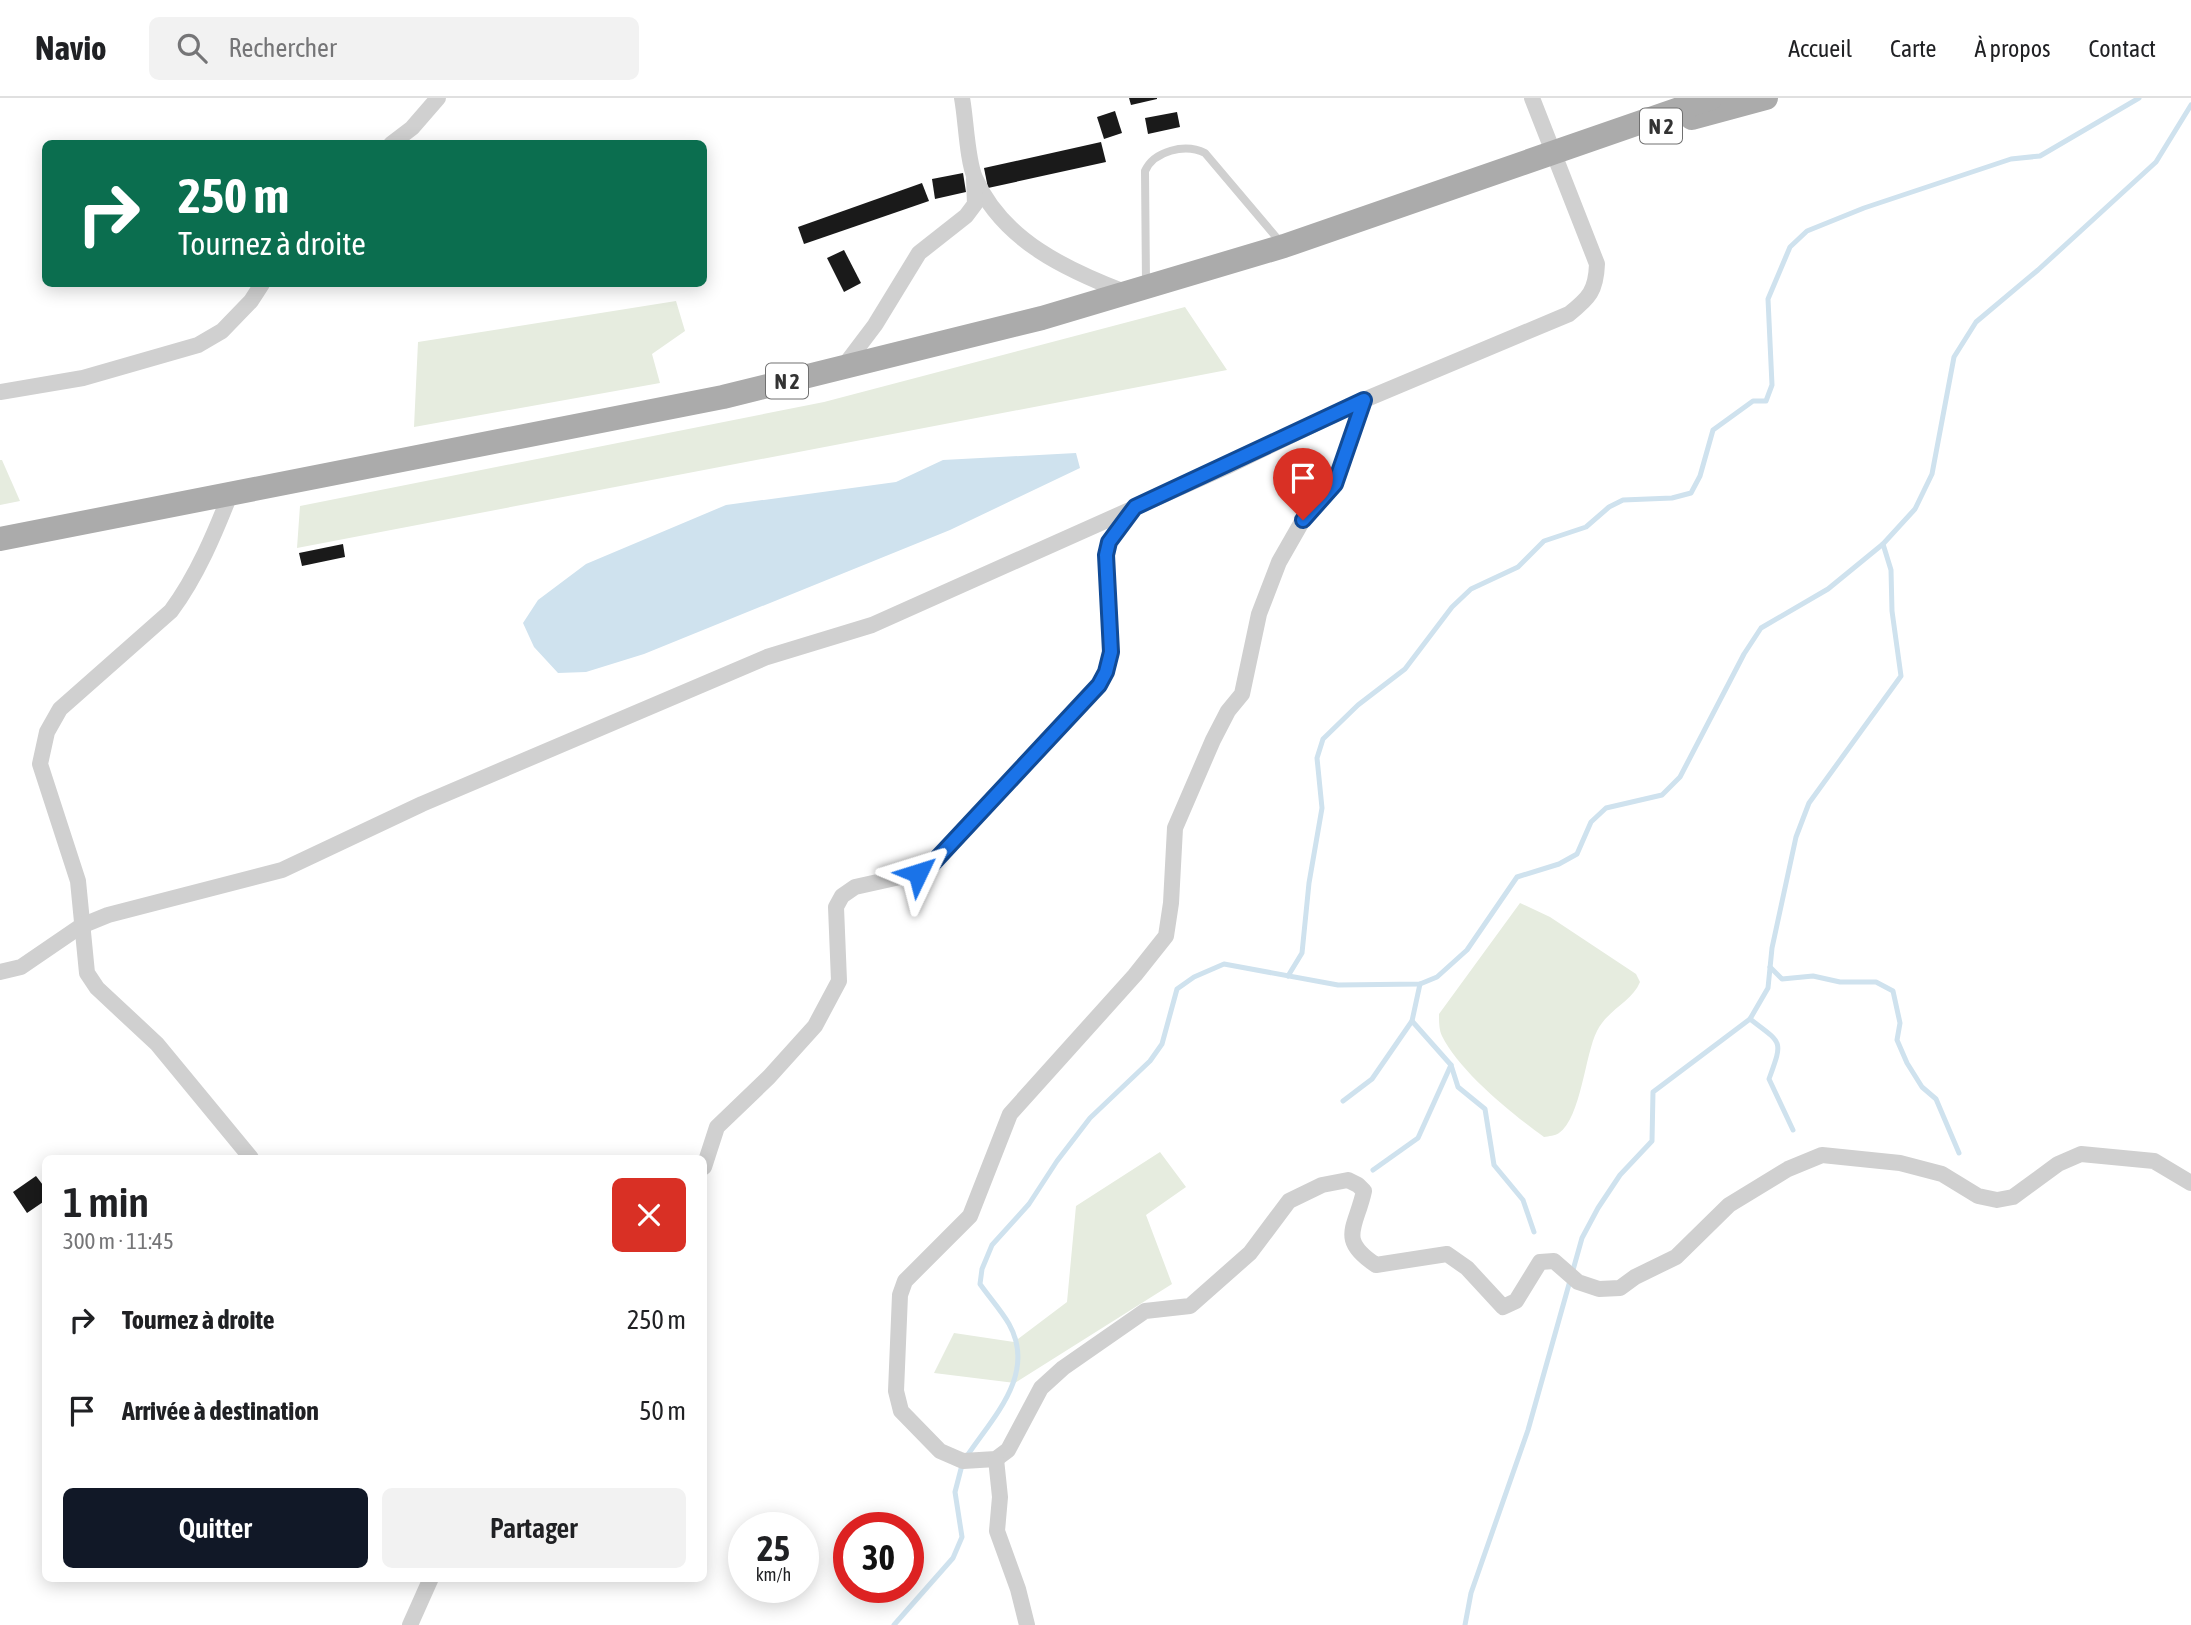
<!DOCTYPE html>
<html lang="fr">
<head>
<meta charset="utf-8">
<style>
	:root { --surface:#fff; --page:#f2f2f2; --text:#202124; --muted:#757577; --line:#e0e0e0; --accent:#111827 }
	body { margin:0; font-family:"Asap Condensed",sans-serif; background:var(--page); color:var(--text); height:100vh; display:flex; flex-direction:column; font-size:26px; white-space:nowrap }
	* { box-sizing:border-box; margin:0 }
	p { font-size:23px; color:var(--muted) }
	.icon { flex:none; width:38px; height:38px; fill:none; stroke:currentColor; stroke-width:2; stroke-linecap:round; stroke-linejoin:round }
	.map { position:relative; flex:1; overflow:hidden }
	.sheet { position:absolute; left:42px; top:1057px; width:665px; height:427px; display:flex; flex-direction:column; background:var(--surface); border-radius:10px; box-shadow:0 4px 18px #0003 }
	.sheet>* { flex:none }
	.hud { position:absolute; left:42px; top:42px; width:665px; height:147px; border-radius:10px; box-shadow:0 4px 18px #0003; background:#0b6e4f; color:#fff; overflow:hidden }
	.speed { position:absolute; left:728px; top:1414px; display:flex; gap:14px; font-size:35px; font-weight:700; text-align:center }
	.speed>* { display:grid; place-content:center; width:91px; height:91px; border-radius:50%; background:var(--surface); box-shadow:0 4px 18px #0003; line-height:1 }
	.speed small { font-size:18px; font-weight:400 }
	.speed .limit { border:10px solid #d22; background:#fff; color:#111 }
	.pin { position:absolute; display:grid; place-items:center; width:60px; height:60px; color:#fff; margin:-72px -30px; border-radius:50% 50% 50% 0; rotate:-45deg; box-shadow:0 0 7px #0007 }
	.pin .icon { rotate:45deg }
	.me { position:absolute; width:77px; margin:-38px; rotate:49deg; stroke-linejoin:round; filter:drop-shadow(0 0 5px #0008) }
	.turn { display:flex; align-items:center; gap:24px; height:147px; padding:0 21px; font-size:32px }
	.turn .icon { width:91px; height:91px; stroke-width:2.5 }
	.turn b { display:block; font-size:49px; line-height:60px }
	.round { display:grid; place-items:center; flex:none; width:74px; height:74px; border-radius:10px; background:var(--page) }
	.headline { display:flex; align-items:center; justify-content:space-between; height:119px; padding:0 21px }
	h1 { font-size:42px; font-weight:600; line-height:52px }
	.primary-button { display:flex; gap:14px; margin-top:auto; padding:14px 21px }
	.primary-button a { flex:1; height:80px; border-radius:10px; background:var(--accent); color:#fff; font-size:28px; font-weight:600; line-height:80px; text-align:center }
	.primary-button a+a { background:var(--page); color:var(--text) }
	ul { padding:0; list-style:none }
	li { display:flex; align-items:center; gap:21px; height:91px; padding:0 21px }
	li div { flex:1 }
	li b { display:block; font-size:26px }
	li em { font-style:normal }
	header { display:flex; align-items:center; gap:42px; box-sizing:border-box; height:98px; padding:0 35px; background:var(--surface); border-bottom:2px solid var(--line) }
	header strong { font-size:33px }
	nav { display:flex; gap:38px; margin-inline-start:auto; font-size:24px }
	.search { width:490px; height:63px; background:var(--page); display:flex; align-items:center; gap:18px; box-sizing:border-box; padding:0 24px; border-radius:10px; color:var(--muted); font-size:26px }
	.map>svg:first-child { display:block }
	.green { fill:#e6ecdf }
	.water { fill:#cfe2ee }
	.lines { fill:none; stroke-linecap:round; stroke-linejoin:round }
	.stream { stroke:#cfe2ee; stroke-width:5 }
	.building { fill:#1a1a1a }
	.lane { stroke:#d0d0d0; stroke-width:8 }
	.street { stroke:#d0d0d0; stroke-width:16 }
	.primary { stroke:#ababab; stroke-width:24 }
	.route-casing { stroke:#114b97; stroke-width:18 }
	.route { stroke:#1a73e8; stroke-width:12 }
	.labels { text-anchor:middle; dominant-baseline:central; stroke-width:7; stroke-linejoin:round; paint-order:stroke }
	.shield { fill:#fff; stroke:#707070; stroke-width:2 }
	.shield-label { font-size:21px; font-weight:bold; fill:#333 }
</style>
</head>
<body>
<header>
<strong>Navio</strong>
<div class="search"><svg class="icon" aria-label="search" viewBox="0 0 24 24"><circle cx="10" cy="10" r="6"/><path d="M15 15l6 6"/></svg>Rechercher</div>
<nav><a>Accueil</a><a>Carte</a><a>À propos</a><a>Contact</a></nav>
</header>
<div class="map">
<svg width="2191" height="1527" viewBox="0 0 2191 1527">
	<rect width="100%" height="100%" fill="#fff"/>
	<!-- green -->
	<g class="green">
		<polygon points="676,203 685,233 652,256 660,285 414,329 418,244"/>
		<polygon points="1185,209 1227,272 297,450 300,408 824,304"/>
		<polygon points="0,362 2,362 20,403 0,407"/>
		<path d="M1520,805L1550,819L1636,876L1640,884C1632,904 1608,911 1597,933C1585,956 1581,1020 1559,1035C1555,1038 1549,1038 1544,1039C1512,1016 1459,973 1442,938C1439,932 1439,923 1439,916Z"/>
		<polygon points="1160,1054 1186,1089 1146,1117 1172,1186 1015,1285 934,1275 954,1235 1014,1244 1067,1204 1076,1108"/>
	</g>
	<!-- water -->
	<polygon class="water" points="1076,355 1080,370 950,432 644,556 586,574 558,575 534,549 523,525 538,502 586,466 726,407 896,384 943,362"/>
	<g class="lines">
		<!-- stream -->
		<g class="stream">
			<polyline points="1770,869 1782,881 1813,878 1840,884 1876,884 1893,893 1900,925 1897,942 1907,965 1922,989 1936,1001 1959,1055"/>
			<polyline points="1288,878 1302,855 1309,785 1322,710 1317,660 1323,641 1358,607 1405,571 1452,509 1471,491 1518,469 1544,443 1586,429 1609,409 1623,402 1672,400 1691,395 1700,378 1713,332 1753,303 1766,303 1772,287 1768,201 1790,149 1807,133 1864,110 2011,61 2040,58 2139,0"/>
			<polyline points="1420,886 1412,923 1451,967 1458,989 1485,1011 1494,1067 1523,1102 1534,1134"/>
			<path d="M1750,921C1783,946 1783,942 1769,981L1793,1032"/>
			<polyline points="1343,1003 1372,981 1412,923"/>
			<polyline points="1373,1072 1418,1040 1451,967"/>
			<path d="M967,1358C993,1319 1037,1276 1009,1226C1001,1212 989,1199 980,1186L982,1171L992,1147L1029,1106L1057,1063L1090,1020L1150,963L1162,946L1177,891L1194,879L1224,866L1338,887L1420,886L1437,879L1467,852L1517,779L1559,766L1577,756L1591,724L1606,710L1662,697L1680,679L1744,556L1761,530L1828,491L1883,446L1915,411L1932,376L1954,259L1976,224L2038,172L2156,64L2191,7"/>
			<polyline points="894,1527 953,1460 962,1439 955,1394 962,1367"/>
			<polyline points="1465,1527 1471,1495 1528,1332 1582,1140 1598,1110 1620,1077 1652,1043 1653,994 1750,921 1768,890 1772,850 1796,739 1809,705 1901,578 1892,513 1891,472 1883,446"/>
		</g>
	</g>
	<!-- building -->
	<g class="building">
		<polygon points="1129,0 1157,0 1157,1 1131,7"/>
		<polygon points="1115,13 1122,35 1104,41 1097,19"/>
		<polygon points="1177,14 1180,29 1148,36 1145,20"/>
		<polygon points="1101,44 1106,64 988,90 984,70"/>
		<polygon points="963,75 966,94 935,101 932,81"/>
		<polygon points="922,85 929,103 804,146 798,129"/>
		<polygon points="844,152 861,185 844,194 827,160"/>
		<polygon points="343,446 345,459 302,468 299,455"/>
		<polygon points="36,1078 46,1091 46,1102 27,1115 13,1094"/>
	</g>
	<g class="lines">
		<!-- lane -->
		<path class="lane" d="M1146,185L1145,73C1154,53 1185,45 1205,55L1282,146"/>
		<!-- street -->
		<g class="street">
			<path d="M962,0C966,21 967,62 975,80C1003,143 1067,172 1127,195"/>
			<polyline points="391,46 412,30 438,0"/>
			<polyline points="844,268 875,227 919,155 966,118 975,106 974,81"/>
			<polyline points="0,294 83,280 198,247 222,233 251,203 262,186"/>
			<path d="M1364,302L1335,386L1303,422L1279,464L1259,516L1242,596L1228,613L1213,642L1175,730L1171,805L1166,838L1135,877L1010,1016L970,1118L905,1183L900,1197L896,1293L901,1313L940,1353L963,1363L996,1361L1008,1352L1041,1290L1063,1270L1145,1213L1190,1208L1250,1155L1289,1103L1322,1087L1348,1082L1358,1087L1364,1093C1356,1130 1337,1141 1376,1167L1447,1156L1467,1170L1503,1209L1516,1203L1540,1164L1554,1163L1578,1184L1599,1191L1620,1190L1635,1179L1676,1159L1729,1107L1788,1071L1822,1057L1900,1065L1942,1076L1978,1098L1997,1102L2013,1099L2058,1066L2081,1056L2154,1063L2191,1085"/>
			<path d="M231,394C215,435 197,478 171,513L60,611L47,634L40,666L78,783L87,875L97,890L157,946L251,1060"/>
			<path d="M0,874L21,869L81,828L108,817L282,772L422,706L767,559L872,527L1226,369L1364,302L1569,216C1589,200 1596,193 1597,166L1532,0"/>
			<polyline points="704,1069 717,1029 769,979 815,928 839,883 836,809 842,798 855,789 918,775 933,765 1099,587 1106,574 1111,554 1106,457 1109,444 1134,411"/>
			<polyline points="996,1361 1000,1399 997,1433 1018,1491 1027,1527"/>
			<polyline points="410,1527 431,1480"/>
		</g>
		<!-- primary -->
		<g class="primary">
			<polyline points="1692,20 1766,0"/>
			<polyline points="0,441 723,299 1042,220 1284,148 1711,0"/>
		</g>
	</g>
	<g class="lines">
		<!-- route casing -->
		<g class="route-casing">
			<polyline id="route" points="918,775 933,765 1099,587 1106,574 1111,554 1106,457 1109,444 1135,409 1364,302 1335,386 1303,422"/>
		</g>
		<!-- route -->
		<use href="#route" class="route"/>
	</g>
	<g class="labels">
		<!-- shield labels -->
		<g class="shield">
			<rect x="1640" y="10.5" width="42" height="35" rx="5"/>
			<rect x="766" y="265.5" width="42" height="35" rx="5"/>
		</g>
		<g class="shield-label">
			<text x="1661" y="28">N 2</text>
			<text x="787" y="283">N 2</text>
		</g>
	</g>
</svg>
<div class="speed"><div>25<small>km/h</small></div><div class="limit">30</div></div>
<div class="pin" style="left:1303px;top:422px;background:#d93025"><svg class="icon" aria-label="arrive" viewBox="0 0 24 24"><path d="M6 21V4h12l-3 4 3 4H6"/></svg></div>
<svg class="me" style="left:918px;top:775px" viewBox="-20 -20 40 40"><path d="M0-17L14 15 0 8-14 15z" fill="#1a73e8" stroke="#fff" stroke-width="4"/></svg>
<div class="hud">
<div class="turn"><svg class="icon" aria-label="right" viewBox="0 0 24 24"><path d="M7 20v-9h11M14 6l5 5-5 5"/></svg><div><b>250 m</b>Tournez à droite</div></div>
</div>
<section class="sheet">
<div class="headline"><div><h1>1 min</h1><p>300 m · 11:45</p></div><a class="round" style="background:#d93025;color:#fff"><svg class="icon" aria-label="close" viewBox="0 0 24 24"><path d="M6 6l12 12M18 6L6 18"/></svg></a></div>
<ul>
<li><svg class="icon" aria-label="right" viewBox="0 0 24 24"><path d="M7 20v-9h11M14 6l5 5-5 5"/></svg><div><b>Tournez à droite</b></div><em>250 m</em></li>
<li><svg class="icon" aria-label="arrive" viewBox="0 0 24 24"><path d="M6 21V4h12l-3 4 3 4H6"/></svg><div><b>Arrivée à destination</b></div><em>50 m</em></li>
</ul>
<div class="primary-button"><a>Quitter</a><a>Partager</a></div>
</section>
</div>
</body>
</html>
